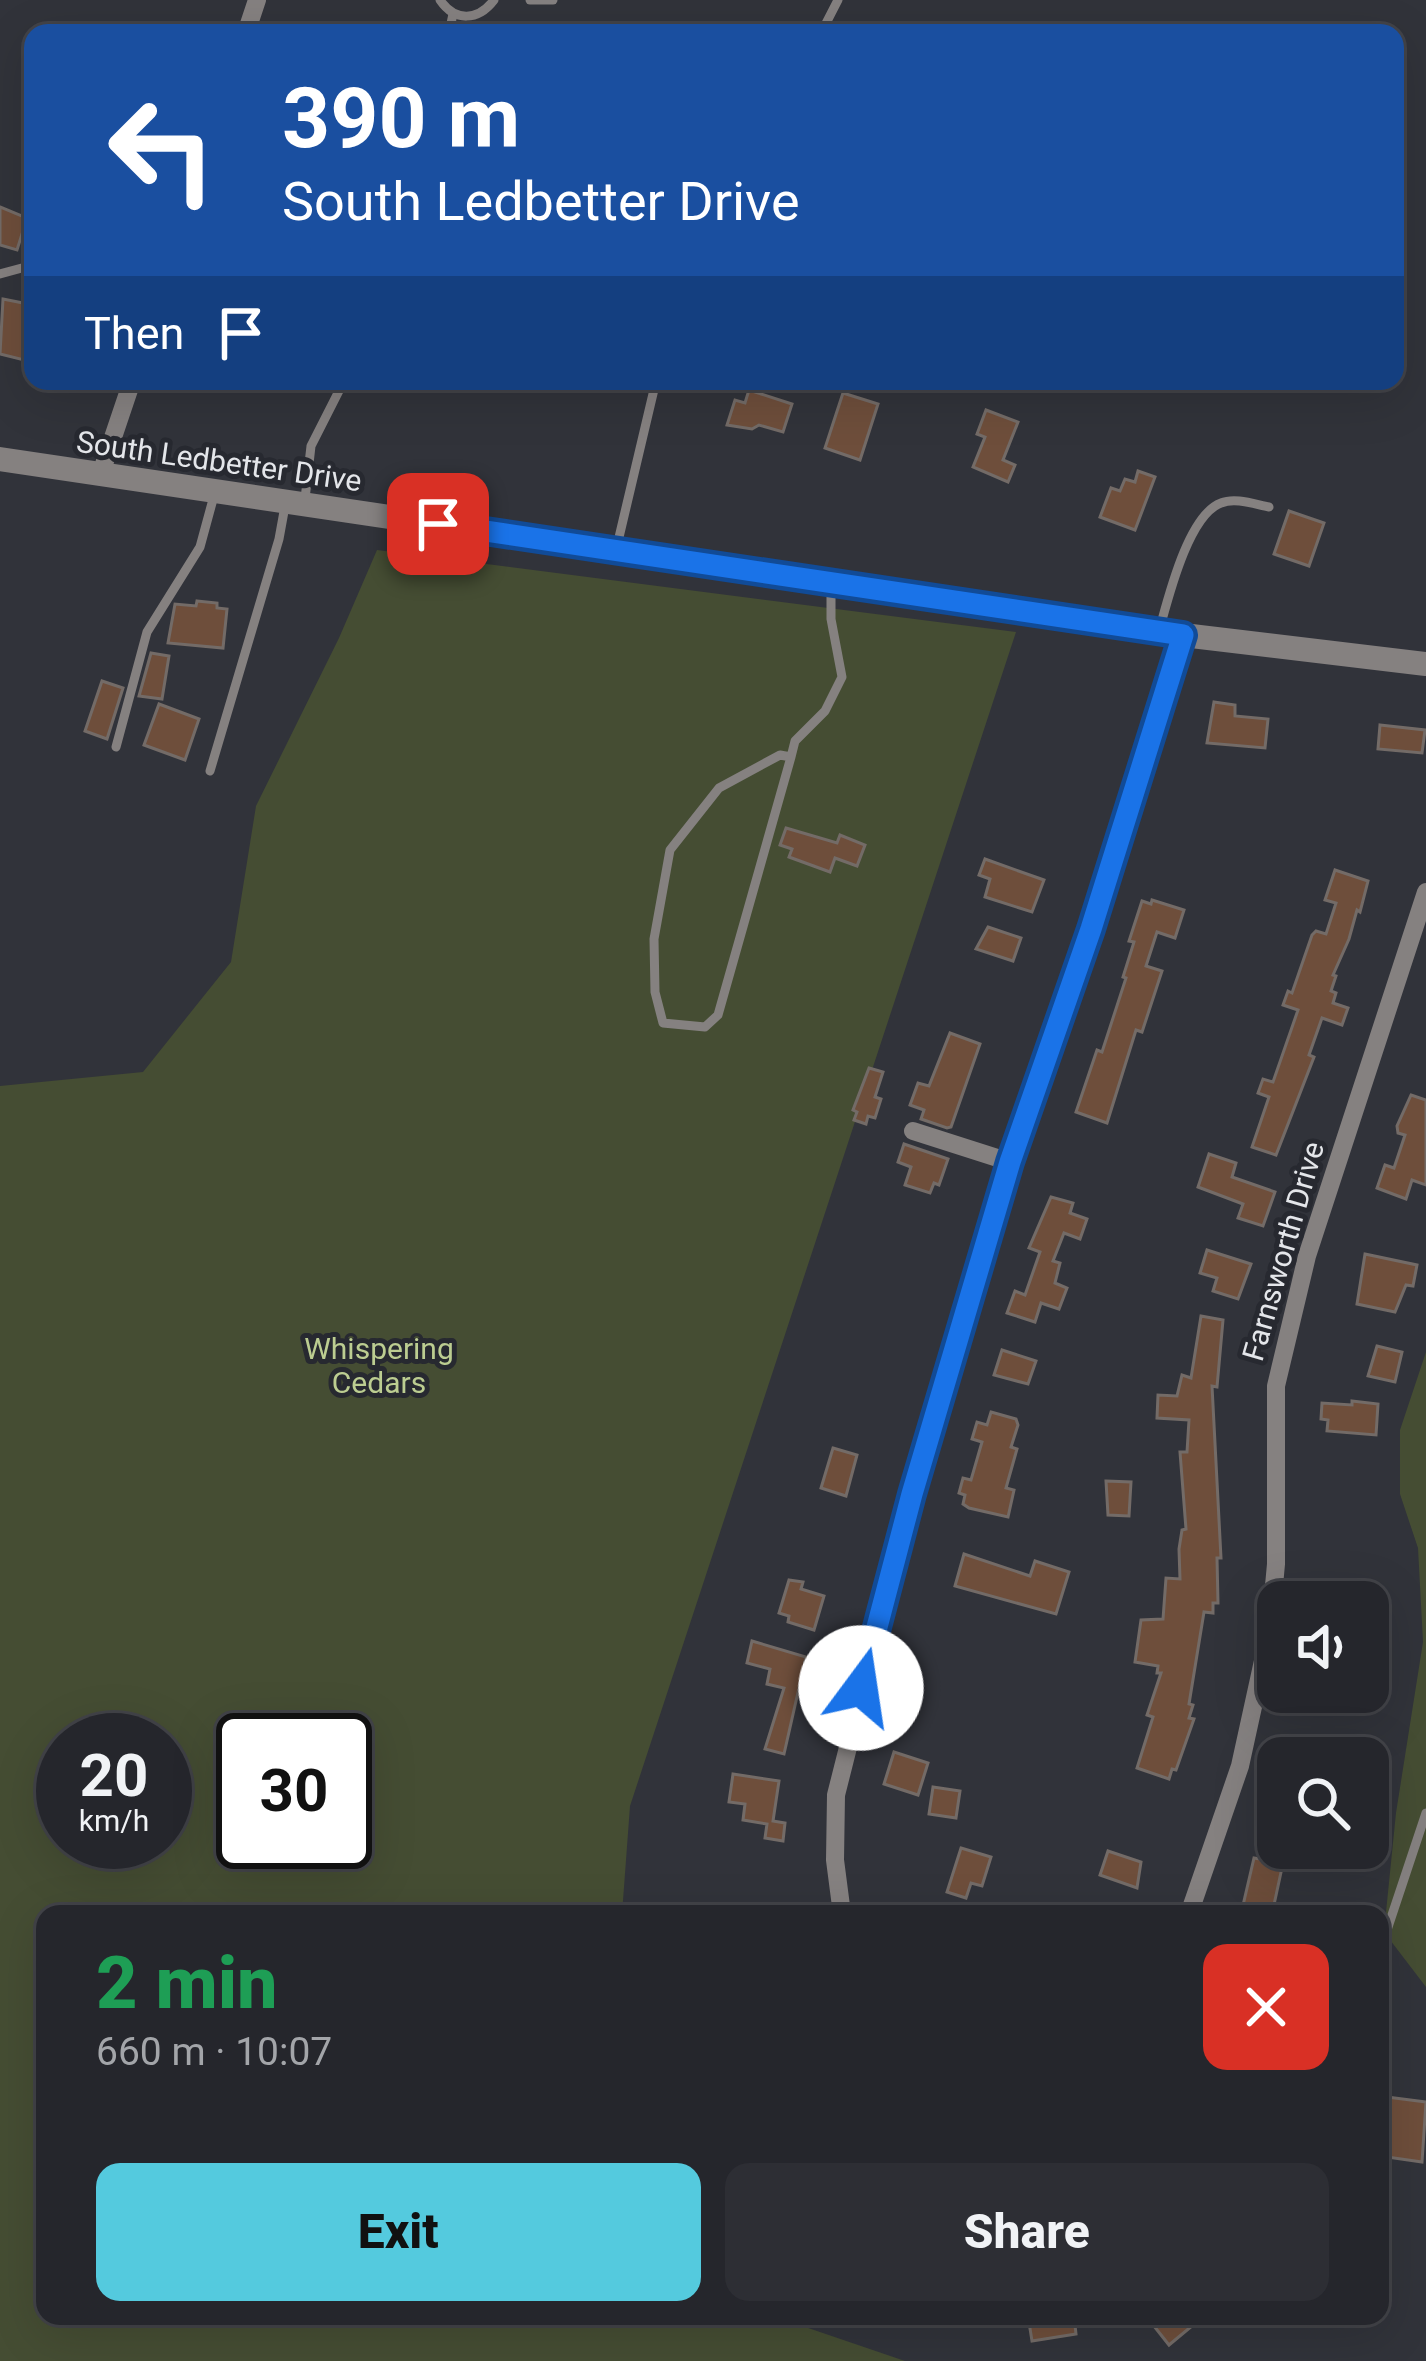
<!DOCTYPE html>
<html lang="en">
<head>
<meta charset="utf-8">
<style>
	:root { --surface:#25262c; --page:#2d2e34; --text:#f1f3f6; --muted:#a3a5a9; --line:#424348; --accent:#54cade }
	body { margin:0; font-family:Roboto,sans-serif; background:var(--page); color:var(--text); height:100vh; display:flex; flex-direction:column; font-size:45px; white-space:nowrap }
	* { box-sizing:border-box; margin:0 }
	p { font-size:39px; color:var(--muted) }
	.icon { flex:none; width:66px; height:66px; fill:none; stroke:currentColor; stroke-width:2; stroke-linecap:round; stroke-linejoin:round }
	.map { position:relative; flex:1; overflow:hidden }
	.details { position:absolute; left:36px; top:1905px; width:1353px; height:420px; display:flex; flex-direction:column; background:var(--surface); border-radius:24px; box-shadow:0 12px 48px #0002,0 0 0 3px var(--line) }
	.details>* { flex:none }
	.guide { position:absolute; left:24px; top:24px; width:1380px; height:366px; border-radius:24px; box-shadow:0 12px 48px #0002,0 0 0 3px var(--line); background:#1a4fa0; color:#fff; overflow:hidden }
	.controls { position:absolute; left:1257px; top:1581px; display:grid; gap:24px }
	.controls a { display:grid; place-items:center; width:132px; height:132px; border-radius:24px; background:var(--surface); box-shadow:0 12px 48px #0002,0 0 0 3px var(--line); font-size:60px }
	.speed { position:absolute; left:36px; top:1713px; display:flex; gap:24px; font-size:60px; font-weight:700; text-align:center }
	.speed>* { display:grid; place-content:center; width:156px; height:156px; border-radius:50%; background:var(--surface); box-shadow:0 12px 48px #0002,0 0 0 3px var(--line); line-height:1 }
	.speed small { font-size:30px; font-weight:400 }
	.speed .limit { border:6px solid #111; border-radius:18px; background:#fff; color:#111 }
	.pin { position:absolute; display:grid; place-items:center; width:102px; height:102px; color:#fff; margin:-51px; border-radius:24px; box-shadow:0 6px 18px #0006 }
	.me { position:absolute; width:132px; margin:-66px; rotate:14deg; stroke-linejoin:round; filter:drop-shadow(0 0 9px #0008) }
	.turn { display:flex; align-items:center; gap:42px; height:252px; padding:0 60px; font-size:54px }
	.turn .icon { width:156px; height:156px; stroke-width:2.5 }
	.turn b { display:block; font-size:84px; line-height:102px }
	.then { display:flex; align-items:center; height:114px; padding:0 60px; background:#0003; gap:24px; font-size:45px }
	.round { display:grid; place-items:center; flex:none; width:126px; height:126px; border-radius:24px; background:var(--page) }
	.head { display:flex; align-items:center; justify-content:space-between; height:204px; padding:0 60px }
	h1 { font-size:72px; font-weight:800; line-height:90px; color:#1e9e55 }
	.primary-button { display:flex; gap:24px; margin-top:auto; padding:24px 60px }
	.primary-button a { flex:1; height:138px; border-radius:24px; background:var(--accent); color:#111; font-size:48px; font-weight:800; line-height:138px; text-align:center }
	.primary-button a+a { background:var(--page); color:var(--text) }
	.map>svg:first-child { display:block }
	.green { fill:#454d33; fill-rule:evenodd }
	.building { fill:#6e4e3b; stroke:#736b67; stroke-width:3 }
	.lines { fill:none; stroke-linecap:round; stroke-linejoin:round }
	.service { stroke:#858180; stroke-width:9 }
	.minor { stroke:#858180; stroke-width:18 }
	.tertiary { stroke:#858180; stroke-width:24 }
	.route-casing { stroke:#114b97; stroke-width:30 }
	.route { stroke:#1a73e8; stroke-width:21 }
	.labels { text-anchor:middle; dominant-baseline:central; stroke-width:10; stroke-linejoin:round; paint-order:stroke }
	.street-label { font-size:30px; fill:#e4e6ea; stroke:#272930 }
	.park-label { font-size:30px; fill:#bccd91; stroke:#272930 }
</style>
</head>
<body>
<div class="map">
<svg width="1426" height="2361" viewBox="0 0 1426 2361">
	<rect width="100%" height="100%" fill="#31333a"/>
	<!-- green -->
	<g class="green">
		<path d="M377,550L1016,632L630,1806L622,1914H45V2316H773L905,2361H0V1086L143,1072L231,962L256,806L339,638ZM63,1740H165V1842H63ZM243,1740H345V1842H243Z"/>
		<polygon points="1426,1352 1426,1987 1384,1932 1396,1813 1423,1642 1418,1548 1400,1494 1400,1430"/>
	</g>
	<!-- building -->
	<g class="building">
		<polygon points="0,207 27,218 17,250 0,245"/>
		<polygon points="3,299 33,305 24,360 0,354"/>
		<polygon points="749,390 792,404 783,432 759,425 752,429 727,425 735,400 745,403"/>
		<polygon points="843,393 878,404 860,460 825,448"/>
		<polygon points="986,410 1018,422 1003,460 1015,465 1008,482 973,467 985,437 977,434"/>
		<polygon points="1138,471 1155,477 1135,530 1100,517 1111,488 1120,491 1125,479 1135,482"/>
		<polygon points="1289,511 1324,523 1309,566 1274,554"/>
		<polygon points="197,601 217,603 217,608 227,609 223,648 168,643 175,604 196,606"/>
		<polygon points="151,653 169,656 162,699 139,696"/>
		<polygon points="102,681 123,688 107,739 85,731"/>
		<polygon points="1214,702 1235,705 1235,716 1268,719 1265,748 1207,743"/>
		<polygon points="159,704 199,719 185,760 144,745"/>
		<polygon points="1380,725 1425,730 1422,753 1378,749"/>
		<polygon points="786,828 837,843 840,835 865,845 857,866 835,858 830,872 789,857 792,849 780,845"/>
		<polygon points="985,859 1044,880 1032,912 985,897 990,879 979,875"/>
		<polygon points="1335,870 1368,881 1360,912 1357,910 1349,939 1333,975 1336,976 1331,991 1336,993 1333,1003 1348,1008 1342,1025 1322,1018 1309,1055 1314,1057 1276,1155 1252,1147 1269,1097 1258,1093 1263,1079 1273,1082 1298,1010 1283,1005 1288,991 1292,993 1312,935 1316,931 1326,934 1336,903 1325,900"/>
		<polygon points="1152,900 1184,910 1175,938 1157,932 1146,966 1162,971 1142,1032 1136,1030 1107,1123 1076,1112 1097,1050 1102,1052 1126,978 1123,977 1134,942 1129,941 1142,901 1151,904"/>
		<polygon points="988,927 1021,938 1013,961 976,949"/>
		<polygon points="950,1033 980,1044 951,1127 947,1128 921,1119 924,1110 910,1105 918,1083 929,1086"/>
		<polygon points="869,1068 883,1072 875,1097 881,1099 875,1118 868,1116 866,1124 854,1120 857,1112 853,1110"/>
		<polygon points="1411,1095 1426,1100 1426,1185 1412,1180 1406,1199 1377,1188 1385,1165 1394,1168 1405,1135 1398,1133 1397,1126"/>
		<polygon points="904,1144 948,1159 939,1185 934,1183 930,1193 905,1185 911,1167 898,1162"/>
		<polygon points="1209,1154 1236,1163 1232,1177 1275,1192 1263,1226 1238,1218 1243,1204 1198,1187"/>
		<polygon points="1051,1197 1073,1203 1070,1213 1087,1219 1080,1239 1064,1233 1053,1261 1060,1263 1055,1283 1067,1288 1059,1309 1041,1303 1035,1322 1007,1313 1015,1291 1025,1295 1040,1252 1029,1248"/>
		<polygon points="1207,1250 1251,1264 1238,1299 1213,1291 1217,1278 1200,1273"/>
		<polygon points="1365,1254 1417,1265 1413,1286 1406,1285 1395,1312 1357,1304"/>
		<polygon points="1201,1316 1223,1320 1217,1387 1212,1386 1221,1558 1217,1558 1218,1603 1213,1603 1213,1613 1204,1612 1189,1704 1193,1705 1189,1718 1194,1719 1176,1770 1172,1769 1169,1779 1137,1768 1153,1717 1147,1715 1161,1673 1157,1673 1158,1666 1135,1662 1141,1620 1163,1619 1166,1578 1180,1579 1179,1549 1182,1530 1186,1529 1180,1452 1187,1452 1189,1420 1157,1418 1158,1395 1177,1396 1182,1375 1191,1378"/>
		<polygon points="1377,1346 1402,1352 1395,1382 1368,1376"/>
		<polygon points="1002,1350 1036,1361 1028,1384 994,1375"/>
		<polygon points="1352,1401 1378,1404 1376,1435 1327,1431 1328,1420 1321,1419 1322,1403 1352,1405"/>
		<polygon points="991,1412 1016,1419 1018,1425 1011,1447 1017,1449 1006,1488 1014,1490 1008,1517 969,1508 963,1504 965,1495 959,1493 963,1478 971,1480 982,1442 972,1439 977,1422 987,1425"/>
		<polygon points="833,1448 857,1455 846,1496 821,1488"/>
		<polygon points="1106,1481 1131,1482 1129,1516 1108,1515"/>
		<polygon points="964,1554 1030,1576 1035,1561 1069,1572 1056,1614 955,1586"/>
		<polygon points="789,1580 803,1582 801,1589 824,1596 814,1630 788,1622 789,1616 779,1613"/>
		<polygon points="752,1641 806,1657 784,1754 765,1749 784,1688 767,1684 770,1669 747,1663"/>
		<polygon points="894,1752 928,1763 918,1795 884,1784"/>
		<polygon points="733,1774 779,1781 773,1821 785,1823 783,1841 765,1838 767,1824 743,1820 745,1804 729,1802"/>
		<polygon points="933,1787 960,1791 956,1818 929,1814"/>
		<polygon points="1274,1811 1278,1811 1278,1848 1286,1849 1272,1914 1241,1914 1254,1858 1260,1859"/>
		<polygon points="961,1848 991,1857 982,1886 971,1883 966,1898 947,1892"/>
		<polygon points="1108,1851 1141,1862 1137,1888 1100,1875"/>
		<polygon points="1387,2097 1426,2102 1422,2162 1380,2156 1380,2107 1385,2108"/>
		<polygon points="1028,2316 1074,2316 1076,2334 1032,2341"/>
		<polygon points="1146,2316 1204,2316 1169,2345"/>
	</g>
	<g class="lines">
		<!-- service -->
		<g class="service">
			<path d="M440,0C455,22 478,21 494,0"/>
			<polyline points="530,0 553,0"/>
			<polyline points="449,33 453,14"/>
			<polyline points="821,33 838,0"/>
			<polyline points="0,274 33,265"/>
			<polyline points="305,499 311,446 344,381"/>
			<polyline points="616,550 656,381"/>
			<path d="M1159,631C1168,599 1188,515 1221,503C1235,497 1254,504 1269,507"/>
			<polyline points="116,747 147,632 200,547 215,492"/>
			<polyline points="791,757 780,755 719,788 670,850 654,939 655,992 663,1023 705,1027 718,1015 791,757 795,741 825,711 842,677 831,619 831,588"/>
			<polyline points="210,771 279,539 285,506"/>
			<polyline points="1380,1951 1426,1813"/>
		</g>
		<!-- minor -->
		<g class="minor">
			<polyline points="246,33 257,0"/>
			<polyline points="101,473 132,381"/>
			<polyline points="913,1131 1010,1162"/>
			<polyline points="842,1914 835,1860 836,1795 912,1494 1010,1162 1091,929 1183,635"/>
			<polyline points="1189,1914 1240,1766 1270,1629 1276,1564 1276,1386 1307,1256 1426,892"/>
		</g>
		<!-- tertiary -->
		<polyline class="tertiary" points="0,459 1183,635 1426,664"/>
	</g>
	<g class="lines">
		<!-- route casing -->
		<g class="route-casing">
			<polyline id="route" points="438,524 1183,635 1091,929 1010,1162 912,1494 861,1688"/>
		</g>
		<!-- route -->
		<use href="#route" class="route"/>
	</g>
	<g class="labels">
		<!-- street labels -->
		<g class="street-label">
			<text transform="translate(219 461) rotate(8)">South Ledbetter Drive</text>
			<text transform="translate(1283 1251) rotate(-74)">Farnsworth Drive</text>
		</g>
		<!-- park labels -->
		<g class="park-label">
			<text x="379" y="1348">Whispering<tspan x="379" dy="34">Cedars</tspan></text>
		</g>
	</g>
</svg>
<div class="controls">
<a><svg class="icon" aria-label="sound" viewBox="0 0 24 24"><path d="M4 9h4l5-4v14l-5-4H4zM17 9q2 3 0 6"/></svg></a>
<a><svg class="icon" aria-label="search" viewBox="0 0 24 24"><circle cx="10" cy="10" r="6"/><path d="M15 15l6 6"/></svg></a>
</div>
<div class="speed"><div>20<small>km/h</small></div><div class="limit">30</div></div>
<div class="pin" style="left:438px;top:524px;background:#d93025"><svg class="icon" aria-label="arrive" viewBox="0 0 24 24"><path d="M6 21V4h12l-3 4 3 4H6"/></svg></div>
<svg class="me" style="left:861px;top:1688px" viewBox="-20 -20 40 40"><circle r="19" fill="#fff"/><path d="M0-13L10 11 0 6-10 11z" fill="#1a73e8"/></svg>
<div class="guide">
<div class="turn"><svg class="icon" aria-label="left" viewBox="0 0 24 24"><path d="M17 20v-9H6M10 6l-5 5 5 5"/></svg><div><b>390 m</b>South Ledbetter Drive</div></div>
<div class="then">Then<svg class="icon" aria-label="arrive" viewBox="0 0 24 24"><path d="M6 21V4h12l-3 4 3 4H6"/></svg></div>
</div>
<section class="details">
<div class="head"><div><h1>2 min</h1><p>660 m · 10:07</p></div><a class="round" style="background:#d93025;color:#fff"><svg class="icon" aria-label="close" viewBox="0 0 24 24"><path d="M6 6l12 12M18 6L6 18"/></svg></a></div>
<div class="primary-button"><a>Exit</a><a>Share</a></div>
</section>
</div>
</body>
</html>
